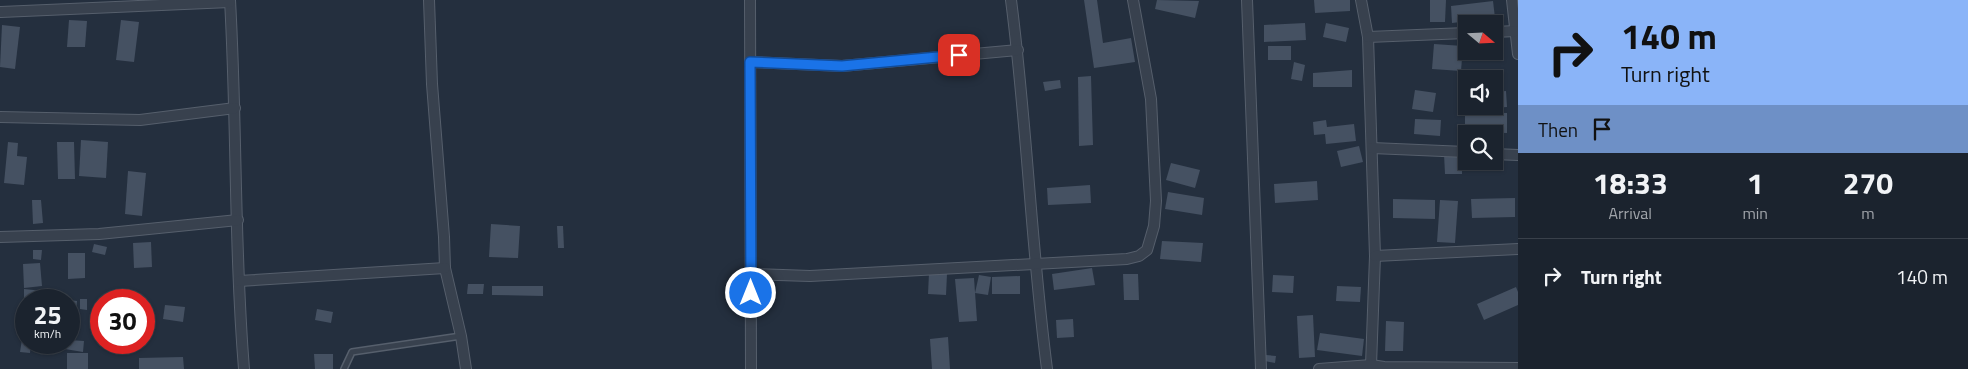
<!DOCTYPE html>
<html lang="en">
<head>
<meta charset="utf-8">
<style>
	:root { --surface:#1b232e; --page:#242b36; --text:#f1f3f6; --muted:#a0a4aa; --line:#39404a }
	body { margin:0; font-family:"Titillium Web",sans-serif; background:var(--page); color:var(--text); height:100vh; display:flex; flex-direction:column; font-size:19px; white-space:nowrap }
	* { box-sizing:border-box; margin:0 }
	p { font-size:16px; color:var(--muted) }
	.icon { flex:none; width:28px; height:28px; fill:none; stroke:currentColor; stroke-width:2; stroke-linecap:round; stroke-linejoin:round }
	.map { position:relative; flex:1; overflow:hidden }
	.panel { display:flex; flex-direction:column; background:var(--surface); width:450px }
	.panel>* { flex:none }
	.hud { background:#8ab4f8; color:#111; overflow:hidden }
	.needle { width:32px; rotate:109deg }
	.controls { position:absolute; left:1458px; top:15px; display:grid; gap:10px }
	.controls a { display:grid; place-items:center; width:45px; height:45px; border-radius:0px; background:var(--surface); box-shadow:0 1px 4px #0004,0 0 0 1px var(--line); font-size:25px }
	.speed { position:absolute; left:15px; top:289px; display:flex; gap:10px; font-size:25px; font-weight:700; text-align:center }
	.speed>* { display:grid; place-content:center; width:65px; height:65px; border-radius:50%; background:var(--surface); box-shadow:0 1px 4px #0004,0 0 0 1px var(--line); line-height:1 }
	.speed small { font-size:12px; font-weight:400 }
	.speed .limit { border:8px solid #d22; background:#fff; color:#111 }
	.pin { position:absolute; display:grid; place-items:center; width:42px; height:42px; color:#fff; margin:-21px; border-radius:10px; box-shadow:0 2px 8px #0006 }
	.me { position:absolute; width:55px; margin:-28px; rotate:0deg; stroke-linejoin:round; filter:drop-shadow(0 0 4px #0008) }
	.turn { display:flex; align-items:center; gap:18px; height:105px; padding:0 20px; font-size:22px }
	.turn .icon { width:65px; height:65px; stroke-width:2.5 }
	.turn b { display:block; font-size:35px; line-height:42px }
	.then { display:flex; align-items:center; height:48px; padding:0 20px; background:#0003; gap:10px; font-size:19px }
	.eta { display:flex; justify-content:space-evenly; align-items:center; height:85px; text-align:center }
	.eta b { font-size:30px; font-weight:700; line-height:35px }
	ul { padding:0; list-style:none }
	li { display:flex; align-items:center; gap:15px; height:75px; padding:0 20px; border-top:1px solid var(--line) }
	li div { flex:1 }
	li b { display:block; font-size:19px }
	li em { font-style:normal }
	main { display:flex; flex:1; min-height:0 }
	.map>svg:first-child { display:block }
	.building { fill:#455162 }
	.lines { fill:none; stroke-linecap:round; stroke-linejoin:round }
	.lane-casing { stroke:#565f6c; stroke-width:8 }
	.street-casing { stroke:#565f6c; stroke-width:12 }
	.lane { stroke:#38414e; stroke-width:5 }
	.street { stroke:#38414e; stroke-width:10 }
	.route-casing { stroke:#114b97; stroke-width:12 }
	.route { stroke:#1a73e8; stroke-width:9 }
</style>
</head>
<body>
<main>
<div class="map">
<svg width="1518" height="369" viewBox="0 0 1518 369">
	<rect width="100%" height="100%" fill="#242f3e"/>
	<!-- building -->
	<g class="building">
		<polygon points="1084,0 1097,0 1103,43 1131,38 1135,62 1094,68"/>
		<polygon points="1157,0 1199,1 1195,18 1155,9"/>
		<polygon points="1314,0 1350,0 1350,11 1315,13"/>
		<polygon points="1430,0 1446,0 1445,22 1430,22"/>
		<polygon points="1493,1 1495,18 1452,23 1451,6"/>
		<polygon points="69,20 87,21 85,47 67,47"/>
		<polygon points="121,20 139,22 134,62 116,60"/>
		<polygon points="1305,23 1306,40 1264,42 1264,25"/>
		<polygon points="1326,23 1349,28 1346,42 1323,37"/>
		<polygon points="2,25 20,27 15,69 0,67"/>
		<polygon points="1434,44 1463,46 1461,71 1432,69"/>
		<rect x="1268" y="46" width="23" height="14"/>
		<polygon points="1294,62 1305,65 1302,81 1291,79"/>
		<polygon points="1352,70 1352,87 1313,87 1313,73"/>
		<polygon points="1091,76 1093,145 1079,146 1078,77"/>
		<polygon points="1060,80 1061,88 1045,91 1043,82"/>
		<polygon points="1415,90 1436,93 1433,112 1412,109"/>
		<polygon points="1506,91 1507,107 1467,110 1467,106 1494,106 1494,92"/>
		<polygon points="1465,112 1507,113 1507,133 1465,132"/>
		<polygon points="1415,119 1441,120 1440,136 1414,134"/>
		<polygon points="1326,120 1327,127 1354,124 1356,141 1326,144 1325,134 1314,135 1313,122"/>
		<polygon points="81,140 108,142 106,178 79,176"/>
		<polygon points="8,142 18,143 17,156 27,157 24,185 4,183"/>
		<polygon points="57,142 74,142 75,179 58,179"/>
		<polygon points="1359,146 1363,162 1341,167 1337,151"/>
		<polygon points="1462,153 1462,174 1445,174 1444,154"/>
		<polygon points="1171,163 1200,170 1195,188 1166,180"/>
		<polygon points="128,171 146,173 142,216 125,214"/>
		<polygon points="1317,181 1318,200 1275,203 1274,184"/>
		<polygon points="1090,185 1091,203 1048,205 1047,188"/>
		<polygon points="1168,192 1204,198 1202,215 1165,209"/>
		<polygon points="1515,198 1515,217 1472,218 1471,199"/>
		<polygon points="1393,199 1435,200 1435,219 1393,218"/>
		<polygon points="32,200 41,200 43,223 33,224"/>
		<polygon points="1440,200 1458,201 1455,243 1437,242"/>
		<polygon points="491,224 520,226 518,258 489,257"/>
		<polygon points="557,226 563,226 564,248 558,248"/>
		<polygon points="1162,241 1203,243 1201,262 1160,259"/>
		<polygon points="151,242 152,267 134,268 133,243"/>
		<polygon points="94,244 107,247 105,255 92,252"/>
		<polygon points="33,250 42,250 41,260 33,259"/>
		<polygon points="68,253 85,253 85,278 68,279"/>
		<polygon points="40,263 42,286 24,288 23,264"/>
		<polygon points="1092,268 1095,285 1054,290 1052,274"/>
		<polygon points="929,273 947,274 946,295 928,294"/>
		<polygon points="1123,274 1138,274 1139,300 1124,300"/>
		<polygon points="979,275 991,277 988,295 975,293"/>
		<polygon points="1273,275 1294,276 1293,293 1272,292"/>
		<polygon points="1020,276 1020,294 992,294 992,277"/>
		<polygon points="974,278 977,321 959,322 955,279"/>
		<polygon points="468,284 484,284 483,294 467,294"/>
		<polygon points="492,286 543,286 543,296 492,295"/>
		<polygon points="1337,286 1361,287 1360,302 1336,301"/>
		<polygon points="1516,287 1518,292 1518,305 1484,320 1477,304"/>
		<polygon points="24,289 43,291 43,300 24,300"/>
		<polygon points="80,299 87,299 87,310 80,309"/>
		<polygon points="69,300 77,301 76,313 69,313"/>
		<polygon points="165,305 185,307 183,322 163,319"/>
		<polygon points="317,309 333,312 331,323 315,320"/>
		<polygon points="1313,315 1315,357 1299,358 1297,316"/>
		<polygon points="1073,319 1074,337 1057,338 1056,320"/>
		<polygon points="1386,321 1404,322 1403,351 1385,351"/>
		<polygon points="23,333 26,333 26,342 31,342 30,353 20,352"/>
		<polygon points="1320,333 1364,339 1362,356 1317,350"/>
		<polygon points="948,337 950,369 932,369 930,339"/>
		<polygon points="69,340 84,341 83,352 65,349 66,342 69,342"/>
		<rect x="67" y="353" width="21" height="16"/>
		<polygon points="314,354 333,354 333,369 315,369"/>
		<polygon points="1266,355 1276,356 1275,363 1265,361"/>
		<polygon points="183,357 184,369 139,369 139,358"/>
	</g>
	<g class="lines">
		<!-- lane casing -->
		<g class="lane-casing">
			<polyline id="lane" points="344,369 352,352 461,336"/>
		</g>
		<!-- street casing -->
		<g class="street-casing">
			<g id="street">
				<path d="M230,0C237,123 234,246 244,369"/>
				<polyline points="429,0 432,84 444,237 445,268 461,336 466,369"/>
				<polyline points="750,0 751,369"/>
				<path d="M1011,0C1027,123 1031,246 1047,369"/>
				<polyline points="1247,0 1261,369"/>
				<polyline points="1361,0 1368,37 1375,256 1371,365"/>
				<polyline points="1512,0 1518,54"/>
				<polyline points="1,12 230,2"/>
				<polyline points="1494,32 1516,31"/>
				<polyline points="1368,37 1466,33"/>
				<polyline points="750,62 842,66 1018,50"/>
				<polyline points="0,117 140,120 235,108"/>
				<polyline points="1372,148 1466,152"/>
				<polyline points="1494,154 1518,155"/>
				<polyline points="0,237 99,234 238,220"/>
				<polyline points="1375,256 1518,249"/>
				<polyline points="751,274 810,276 1127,259 1139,256 1147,250 1154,226 1156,201 1151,99 1133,0"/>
				<polyline points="239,281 445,268"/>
				<polyline points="1319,369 1371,365 1384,367 1518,368"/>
			</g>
		</g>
		<!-- lane -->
		<use href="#lane" class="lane"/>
		<!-- street -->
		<use href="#street" class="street"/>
	</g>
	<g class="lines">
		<!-- route casing -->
		<g class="route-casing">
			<polyline id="route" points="751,293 750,62 842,66 959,55"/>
		</g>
		<!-- route -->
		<use href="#route" class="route"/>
	</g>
</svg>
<div class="controls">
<a><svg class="needle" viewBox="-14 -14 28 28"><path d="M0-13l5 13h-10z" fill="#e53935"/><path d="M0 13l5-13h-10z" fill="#a0a4aa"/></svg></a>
<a><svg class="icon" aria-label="sound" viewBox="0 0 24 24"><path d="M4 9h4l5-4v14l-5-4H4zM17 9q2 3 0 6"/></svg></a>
<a><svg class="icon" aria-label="search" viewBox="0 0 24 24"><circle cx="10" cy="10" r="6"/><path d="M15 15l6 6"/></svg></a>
</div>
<div class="speed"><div>25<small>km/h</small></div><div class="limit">30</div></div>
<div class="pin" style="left:959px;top:55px;background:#d93025"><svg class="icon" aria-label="arrive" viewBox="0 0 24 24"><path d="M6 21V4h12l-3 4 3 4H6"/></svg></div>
<svg class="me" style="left:751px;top:293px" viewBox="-20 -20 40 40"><circle r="17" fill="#1a73e8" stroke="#fff" stroke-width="3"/><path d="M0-11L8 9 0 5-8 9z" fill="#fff"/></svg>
</div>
<section class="panel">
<div class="hud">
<div class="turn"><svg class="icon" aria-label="right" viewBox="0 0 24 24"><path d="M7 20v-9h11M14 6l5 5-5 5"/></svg><div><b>140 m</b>Turn right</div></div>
<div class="then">Then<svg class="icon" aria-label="arrive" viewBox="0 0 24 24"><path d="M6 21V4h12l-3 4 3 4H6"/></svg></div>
</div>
<div class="eta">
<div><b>18:33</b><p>Arrival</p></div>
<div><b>1</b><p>min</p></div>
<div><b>270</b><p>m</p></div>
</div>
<ul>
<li><svg class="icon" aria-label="right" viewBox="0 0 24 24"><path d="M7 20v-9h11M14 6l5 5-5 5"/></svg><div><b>Turn right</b></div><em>140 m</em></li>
</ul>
</section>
</main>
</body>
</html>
